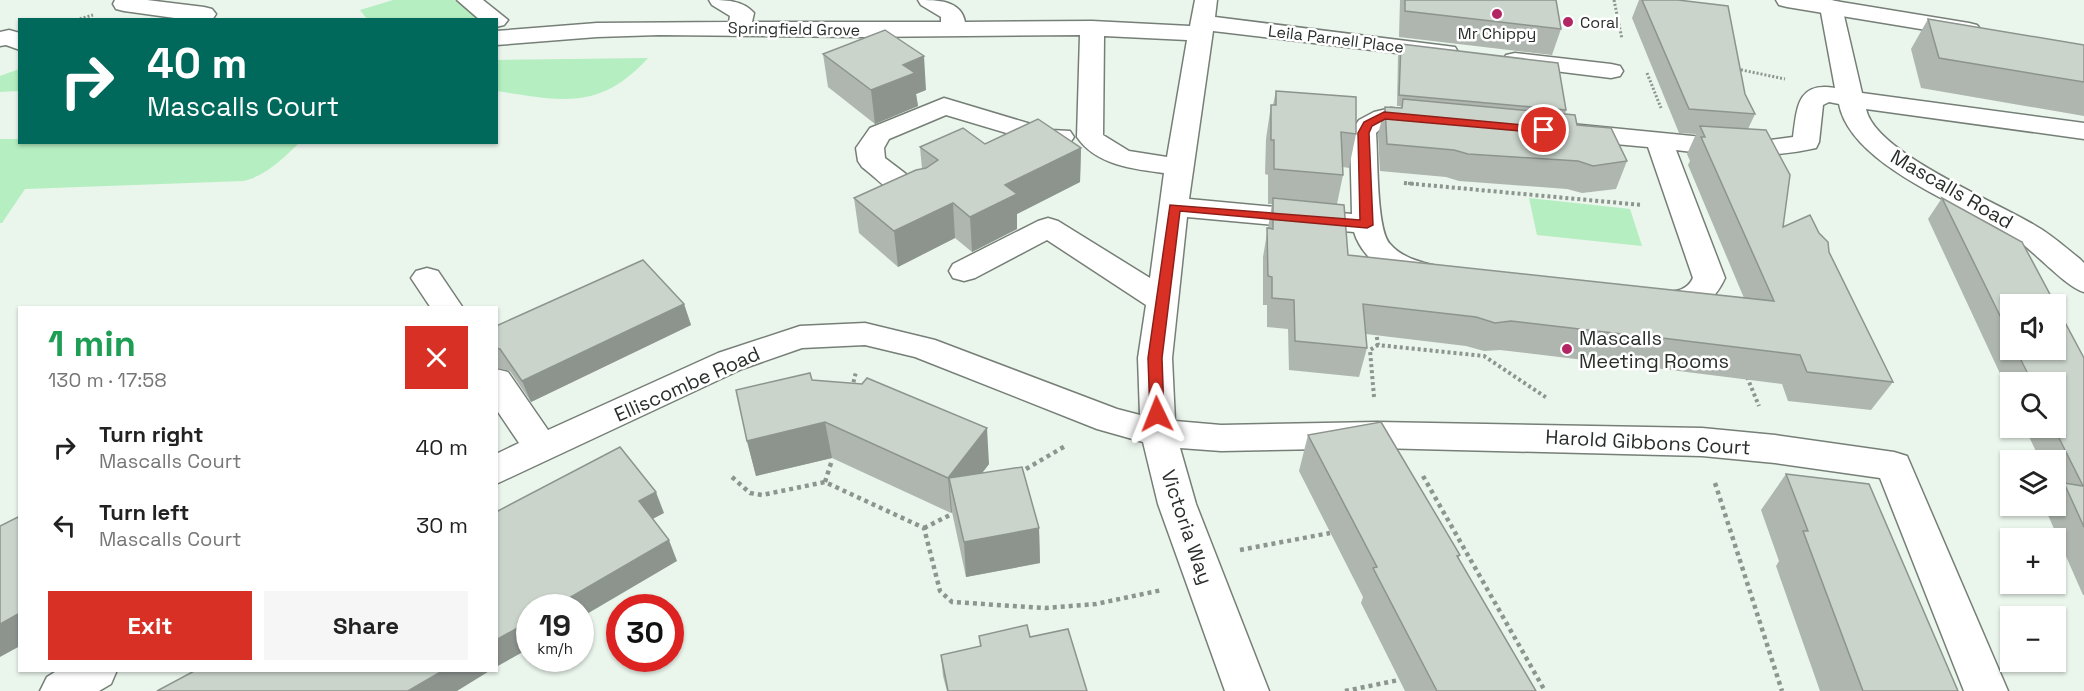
<!DOCTYPE html>
<html lang="en">
<head>
<meta charset="utf-8">
<style>
	:root { --surface:#fff; --page:#f6f6f6; --text:#222; --muted:#767676; --accent:#d93025 }
	body { margin:0; font-family:"Space Grotesk",sans-serif; background:var(--page); color:var(--text); height:100vh; display:flex; flex-direction:column; font-size:22px; white-space:nowrap }
	* { box-sizing:border-box; margin:0 }
	p { font-size:20px; color:var(--muted) }
	.icon { flex:none; width:33px; height:33px; fill:none; stroke:currentColor; stroke-width:2; stroke-linecap:round; stroke-linejoin:round }
	.map { position:relative; flex:1; overflow:hidden }
	.details { position:absolute; left:18px; top:306px; width:480px; height:366px; display:flex; flex-direction:column; background:var(--surface); border-radius:0px; box-shadow:0 2px 4px #0004 }
	.details>* { flex:none }
	.hud { position:absolute; left:18px; top:18px; width:480px; height:126px; border-radius:0px; box-shadow:0 2px 4px #0004; background:#00695c; color:#fff; overflow:hidden }
	.buttons { position:absolute; left:2000px; top:294px; display:grid; gap:12px }
	.buttons a { display:grid; place-items:center; width:66px; height:66px; border-radius:0px; background:var(--surface); box-shadow:0 2px 4px #0004; font-size:30px }
	.speed { position:absolute; left:516px; top:594px; display:flex; gap:12px; font-size:30px; font-weight:700; text-align:center }
	.speed>* { display:grid; place-content:center; width:78px; height:78px; border-radius:50%; background:var(--surface); box-shadow:0 2px 4px #0004; line-height:1 }
	.speed small { font-size:15px; font-weight:400 }
	.speed .limit { border:9px solid #d22; background:#fff; color:#111 }
	.pin { position:absolute; display:grid; place-items:center; width:51px; height:51px; color:#fff; margin:-26px; border:3px solid #fff; border-radius:50%; box-shadow:0 2px 6px #0007 }
	.me { position:absolute; width:66px; margin:-33px; rotate:358deg; stroke-linejoin:round; filter:drop-shadow(0 0 4px #0008) }
	.turn { display:flex; align-items:center; gap:21px; height:126px; padding:0 30px; font-size:27px }
	.turn .icon { width:78px; height:78px; stroke-width:2.5 }
	.turn b { display:block; font-size:42px; line-height:51px }
	.round { display:grid; place-items:center; flex:none; width:63px; height:63px; border-radius:0px; background:var(--page) }
	.overview { display:flex; align-items:center; justify-content:space-between; height:102px; padding:0 30px }
	h1 { font-size:36px; font-weight:800; line-height:45px; color:#1e9e55 }
	.action { display:flex; gap:12px; margin-top:auto; padding:12px 30px }
	.action a { flex:1; height:69px; border-radius:0px; background:var(--accent); color:#fff; font-size:24px; font-weight:800; line-height:69px; text-align:center }
	.action a+a { background:var(--page); color:var(--text) }
	ul { padding:0; list-style:none }
	li { display:flex; align-items:center; gap:18px; height:78px; padding:0 30px }
	li div { flex:1 }
	li b { display:block; font-size:22px }
	li em { font-style:normal }
	.map>svg:first-child { display:block }
	.green { fill:#b5eec0 }
	.lines { fill:none; stroke-linecap:round; stroke-linejoin:round }
	.minor-casing { stroke:#767f77; stroke-width:3 }
	.major-casing { stroke:#767f77; stroke-width:3 }
	.path-far2 { stroke:#8d958f; stroke-width:3; stroke-dasharray:2 2; stroke-linecap:butt }
	.path-far1 { stroke:#8d958f; stroke-width:4; stroke-dasharray:3 3; stroke-linecap:butt }
	.path { stroke:#8d958f; stroke-width:4.5; stroke-dasharray:4 4; stroke-linecap:butt }
	.minor { fill:#fff; fill-rule:evenodd }
	.major { fill:#fff; fill-rule:evenodd }
	.wall { fill:#aeb6af; fill-rule:evenodd }
	.shaded-wall { fill:#8d948e }
	.building { fill:#cad4cb; stroke:#8d948e; stroke-width:1.5 }
	.route { fill:#d93025; stroke:#8d1f18; stroke-width:1.5 }
	.poi-dot { fill:#b22763; stroke:#fff; stroke-width:2 }
	.labels { text-anchor:middle; dominant-baseline:central; stroke-width:5; stroke-linejoin:round; paint-order:stroke }
	.far-poi-label { font-size:16px; fill:#2a2e2b; stroke:#fff; text-anchor:start }
	.far-street-label { font-size:16px; fill:#2a2e2b; stroke:#fff }
	.street-label { font-size:20px; fill:#2a2e2b; stroke:#fff }
	.poi-label { font-size:20px; fill:#2a2e2b; stroke:#fff; text-anchor:start }
</style>
</head>
<body>
<div class="map">
<svg width="2084" height="691" viewBox="0 0 2084 691">
	<rect width="100%" height="100%" fill="#eaf5ec"/>
	<!-- green -->
	<g class="green">
		<polygon points="393,0 454,0 480,19 367,19 360,10"/>
		<path d="M648,58C600,111 561,101 497,91V60Z"/>
		<polygon points="19,69 19,91 0,92 0,76"/>
		<path d="M0,139H19L20,142L299,143C284,158 264,177 243,181L25,189L2,223H0Z"/>
		<polygon points="1529,198 1630,209 1642,246 1537,235"/>
	</g>
	<g class="lines">
		<!-- minor casing -->
		<g class="minor-casing">
			<g id="minor">
				<polygon points="115,0 147,0 204,7 212,9 216,14 212,20 189,20 124,11 116,9 113,4"/>
				<polygon points="457,0 483,0 508,20 504,25 496,27 496,20 480,20"/>
				<path d="M709,0C725,0 743,0 754,13L752,22H941V17L921,5L918,0C937,0 961,0 965,22L1092,21L1190,26L1195,0H1217L1215,17L1455,47L1458,52L1455,57L1446,59L1213,31L1189,199L1352,214L1350,133L1359,120L1374,112L1391,108L1436,113L1440,119L1436,125C1416,130 1393,116 1376,133C1378,156 1376,229 1390,244C1403,259 1422,262 1440,267L1444,274L1440,281C1406,290 1364,265 1354,232L1187,217L1172,358L1175,421L1221,425L1377,422L1702,428L1775,435L1894,452L1907,456L2008,691H1964L1880,478L1775,463L1702,456L1377,448L1221,451L1180,448L1196,504L1269,691H1225L1158,504L1143,442L1097,429L915,357L865,345L802,348L742,369L496,484V454L519,443L496,409V369L508,372L548,430L718,353L800,326L865,323L935,340L1117,409L1140,415L1138,358L1146,305L1047,240L975,278L964,281L953,278L949,271L953,264L1038,221L1048,218L1058,221L1150,278L1164,173C1133,169 1096,165 1077,137L1080,35L860,37L659,35L597,37L496,45V31L597,23L729,22L730,16L712,5ZM1104,36L1187,40L1167,157L1129,151L1103,135Z"/>
				<path d="M1831,0L1839,2L1842,7L1862,93L2084,123V139L1866,109C1875,153 1997,202 2036,226C2052,235 2066,248 2080,259L2084,263V292C2066,287 2035,252 2016,239C1967,206 1851,167 1839,104L1829,102L1823,105L1819,142L1816,148C1768,159 1724,156 1676,150L1725,278C1709,313 1682,318 1648,308L1643,301L1648,294C1665,289 1684,297 1693,278L1648,147L1571,140L1562,138L1558,132L1562,126L1571,124L1733,140H1770L1793,137C1797,108 1797,81 1835,88L1820,7L1823,2Z"/>
				<polygon points="9,30 20,33 20,50 6,45 0,46 0,32"/>
				<polygon points="1515,53 1611,64 1620,66 1623,71 1620,76 1611,78 1506,65 1503,60 1506,55"/>
				<path d="M944,98L1051,130L1070,131L1074,137L1070,143L1050,146L946,115L889,139L884,148L885,158L927,190L931,196L927,202C902,208 881,181 862,167L858,161L856,148L870,128Z"/>
				<polygon points="427,268 438,271 463,308 431,308 411,278 416,271"/>
				<polygon points="58,670 117,670 111,684 99,691 40,691 47,677"/>
			</g>
		</g>
		<!-- major casing -->
		<g class="major-casing">
			<polygon id="major" points="1776,0 1829,0 1969,23 1977,25 1981,30 1977,35 1969,37 1787,7 1779,5"/>
		</g>
		<!-- path-far2 -->
		<g class="path-far2">
			<polyline points="1614,0 1622,39"/>
			<polyline points="76,20 93,15"/>
			<polyline points="1737,69 1785,79"/>
			<polyline points="1647,73 1661,108"/>
			<polyline points="1404,183 1415,184"/>
		</g>
		<!-- path-far1 -->
		<g class="path-far1">
			<polyline points="1404,183 1642,205"/>
			<polyline points="1376,331 1378,345 1484,356 1547,398"/>
			<polyline points="1747,377 1759,406"/>
			<polyline points="852,388 856,372"/>
			<polyline points="1374,397 1370,350 1378,345"/>
		</g>
		<!-- path -->
		<g class="path">
			<polyline points="1019,473 1067,445"/>
			<polyline points="1423,476 1545,691"/>
			<polyline points="732,477 750,493 762,495 825,482 924,528 940,591 952,602 1045,608 1096,604 1162,590"/>
			<polyline points="825,482 832,460"/>
			<polyline points="1715,483 1782,691"/>
			<polyline points="924,528 950,515"/>
			<polyline points="1240,550 1330,533"/>
			<polyline points="1345,691 1399,680"/>
		</g>
		<!-- minor -->
		<use href="#minor" class="minor"/>
		<!-- major -->
		<use href="#major" class="major"/>
	</g>
	<!-- wall -->
	<g class="wall">
		<polygon points="1400,0 1556,0 1561,29 1552,55 1399,37"/>
		<polygon points="1639,0 1678,0 1745,94 1755,114 1748,129 1783,227 1829,252 1893,382 1871,410 1788,401 1782,384 1647,367 1629,369 1609,363 1500,350 1484,351 1466,346 1366,334 1367,348 1359,377 1289,370 1288,329 1267,327 1267,305 1263,305 1263,257 1272,204 1268,204 1268,175 1265,174 1266,139 1271,105 1273,105 1276,91 1356,134 1349,168 1343,167 1343,175 1337,204 1348,255 1744,298 1688,165 1690,161 1687,154 1696,134 1679,133 1632,18"/>
		<polygon points="1928,19 2084,45 2084,116 1921,88 1911,49"/>
		<polygon points="1401,44 1566,110 1565,114 1577,125 1627,161 1616,189 1582,193 1567,189 1459,181 1446,177 1380,171 1378,134 1385,107 1400,108 1401,106 1397,106 1398,55"/>
		<polygon points="823,54 926,90 916,94 918,106 875,124 828,87"/>
		<polygon points="985,144 1081,148 1080,182 1017,214 1017,229 972,252 955,238 898,267 859,233 854,198 922,169 920,147"/>
		<path d="M1942,198L2084,358V595H2083L2044,506H2055V460H2040L2025,428H2055V382H2010V395L1928,219ZM2010,304L2055,350H2010Z"/>
		<polygon points="684,304 691,325 531,402 510,371 496,368 496,326"/>
		<polygon points="812,380 989,464 982,473 1039,528 1040,563 966,577 952,512 951,513 832,458 756,476 747,441"/>
		<polygon points="1308,435 1460,555 1458,559 1536,691 1405,691 1361,603 1363,597 1299,471"/>
		<polygon points="1786,474 1958,691 1820,691 1776,566 1779,561 1761,510"/>
		<polygon points="979,636 1030,637 1087,691 947,691 943,676 941,655 980,646"/>
	</g>
	<!-- shaded-wall -->
	<g class="shaded-wall">
		<polygon points="924,56 926,90 916,94 918,106 875,124 871,90 903,65"/>
		<polygon points="1081,148 1080,182 1017,214 1017,229 972,252 970,217 1005,185"/>
		<polygon points="953,203 955,238 898,267 894,231"/>
		<polygon points="684,304 691,325 531,402 522,381"/>
		<polygon points="825,422 832,458 756,476 747,441"/>
		<polygon points="987,428 989,464 956,507 949,478 952,512 951,513 948,478"/>
		<polygon points="656,492 664,513 647,522 639,501"/>
		<polygon points="1039,528 1040,563 966,577 964,542"/>
		<polygon points="669,540 677,561 580,618 580,608 552,608"/>
		<polygon points="20,613 20,646 0,657 0,624"/>
		<polygon points="530,621 530,648 496,667 496,640"/>
		<polygon points="444,670 491,670 457,691 408,691"/>
	</g>
	<!-- building -->
	<g class="building">
		<polygon points="1405,0 1556,0 1561,29 1405,11"/>
		<polygon points="1642,0 1678,0 1728,6 1745,94 1755,114 1689,109"/>
		<polygon points="1928,19 2084,45 2084,82 1939,58"/>
		<polygon points="885,30 924,56 903,65 915,73 871,90 823,54"/>
		<polygon points="1401,44 1558,63 1566,110 1399,95"/>
		<polygon points="1276,91 1356,97 1356,134 1341,132 1343,175 1274,169 1274,140 1271,140 1271,105 1276,105"/>
		<polygon points="1403,99 1575,115 1577,125 1611,128 1627,161 1593,166 1578,161 1468,154 1454,150 1387,144 1385,107 1402,108"/>
		<polygon points="1038,119 1081,148 1005,185 1017,194 970,217 953,203 894,231 854,198 916,170 926,168 938,160 920,147 963,128 985,144"/>
		<polygon points="1700,126 1766,130 1790,175 1783,227 1810,215 1819,233 1828,242 1829,252 1893,382 1807,372 1800,355 1662,338 1643,340 1622,334 1511,321 1495,323 1476,317 1363,304 1367,348 1295,341 1294,300 1272,298 1272,277 1268,276 1267,228 1273,229 1273,198 1344,205 1348,255 1774,301 1701,137 1705,137"/>
		<polygon points="1942,198 2022,242 2084,358 2084,527 2064,483 2083,486 2054,428 2055,382 2032,382 2016,350 2055,350 2055,304 2010,304 2010,336"/>
		<polygon points="643,260 684,304 522,381 500,349 496,348 496,326"/>
		<polygon points="810,373 812,380 862,384 867,378 987,428 948,478 825,422 747,441 736,390"/>
		<polygon points="1381,422 1460,555 1457,556 1536,691 1437,691 1373,568 1377,567 1308,435"/>
		<polygon points="620,447 656,492 639,501 669,540 552,608 530,608 530,621 496,640 496,512"/>
		<polygon points="1022,467 1039,528 964,542 949,478"/>
		<polygon points="1786,474 1869,484 1958,691 1863,691 1803,531 1808,531"/>
		<polygon points="20,516 20,613 0,624 0,526"/>
		<polygon points="1027,625 1030,637 1068,629 1087,691 948,691 941,655 981,646 979,636"/>
		<polygon points="196,670 444,670 408,691 157,691"/>
	</g>
	<!-- route -->
	<polygon class="route" points="1384,112 1544,127 1550,130 1544,133 1385,119 1372,126 1369,133 1373,225 1367,228 1180,211 1162,358 1164,414 1157,420 1152,418 1150,414 1148,358 1170,205 1360,220 1358,133 1364,122"/>
	<!-- markers -->
	<g class="poi-dot">
		<circle cx="1497" cy="14" r="6"/>
		<circle cx="1568" cy="22" r="6"/>
		<circle cx="1567" cy="349" r="6"/>
	</g>
	<g class="labels">
		<!-- far-poi labels -->
		<g class="far-poi-label">
			<text x="1580" y="22">Coral</text>
			<text x="1497" y="33" text-anchor="middle">Mr Chippy</text>
		</g>
		<!-- far-street labels -->
		<g class="far-street-label">
			<text transform="translate(794 29) rotate(1)">Springfield Grove</text>
			<text transform="translate(1336 39) rotate(7)">Leila Parnell Place</text>
		</g>
		<!-- street labels -->
		<g class="street-label">
			<text transform="translate(1952 189) rotate(30)">Mascalls Road</text>
			<text transform="translate(687 384) rotate(-24)">Elliscombe Road</text>
			<text transform="translate(1648 442) rotate(3)">Harold Gibbons Court</text>
			<text transform="translate(1187 527) rotate(71)">Victoria Way</text>
		</g>
		<!-- poi labels -->
		<g class="poi-label">
			<text x="1579" y="338">Mascalls<tspan x="1579" dy="23">Meeting Rooms</tspan></text>
		</g>
	</g>
</svg>
<div class="buttons">
<a><svg class="icon" aria-label="sound" viewBox="0 0 24 24"><path d="M4 9h4l5-4v14l-5-4H4zM17 9q2 3 0 6"/></svg></a>
<a><svg class="icon" aria-label="search" viewBox="0 0 24 24"><circle cx="10" cy="10" r="6"/><path d="M15 15l6 6"/></svg></a>
<a><svg class="icon" aria-label="layers" viewBox="0 0 24 24"><path d="M12 4l9 5-9 5-9-5zM3 14l9 5 9-5"/></svg></a>
<a>+</a>
<a>−</a>
</div>
<div class="speed"><div>19<small>km/h</small></div><div class="limit">30</div></div>
<div class="pin" style="left:1544px;top:130px;background:#d93025"><svg class="icon" aria-label="arrive" viewBox="0 0 24 24"><path d="M6 21V4h12l-3 4 3 4H6"/></svg></div>
<svg class="me" style="left:1157px;top:414px" viewBox="-20 -20 40 40"><path d="M0-17L14 15 0 8-14 15z" fill="#d93025" stroke="#fff" stroke-width="4"/></svg>
<div class="hud">
<div class="turn"><svg class="icon" aria-label="right" viewBox="0 0 24 24"><path d="M7 20v-9h11M14 6l5 5-5 5"/></svg><div><b>40 m</b>Mascalls Court</div></div>
</div>
<section class="details">
<div class="overview"><div><h1>1 min</h1><p>130 m · 17:58</p></div><a class="round" style="background:#d93025;color:#fff"><svg class="icon" aria-label="close" viewBox="0 0 24 24"><path d="M6 6l12 12M18 6L6 18"/></svg></a></div>
<ul>
<li><svg class="icon" aria-label="right" viewBox="0 0 24 24"><path d="M7 20v-9h11M14 6l5 5-5 5"/></svg><div><b>Turn right</b><p>Mascalls Court</p></div><em>40 m</em></li>
<li><svg class="icon" aria-label="left" viewBox="0 0 24 24"><path d="M17 20v-9H6M10 6l-5 5 5 5"/></svg><div><b>Turn left</b><p>Mascalls Court</p></div><em>30 m</em></li>
</ul>
<div class="action"><a>Exit</a><a>Share</a></div>
</section>
</div>
</body>
</html>
